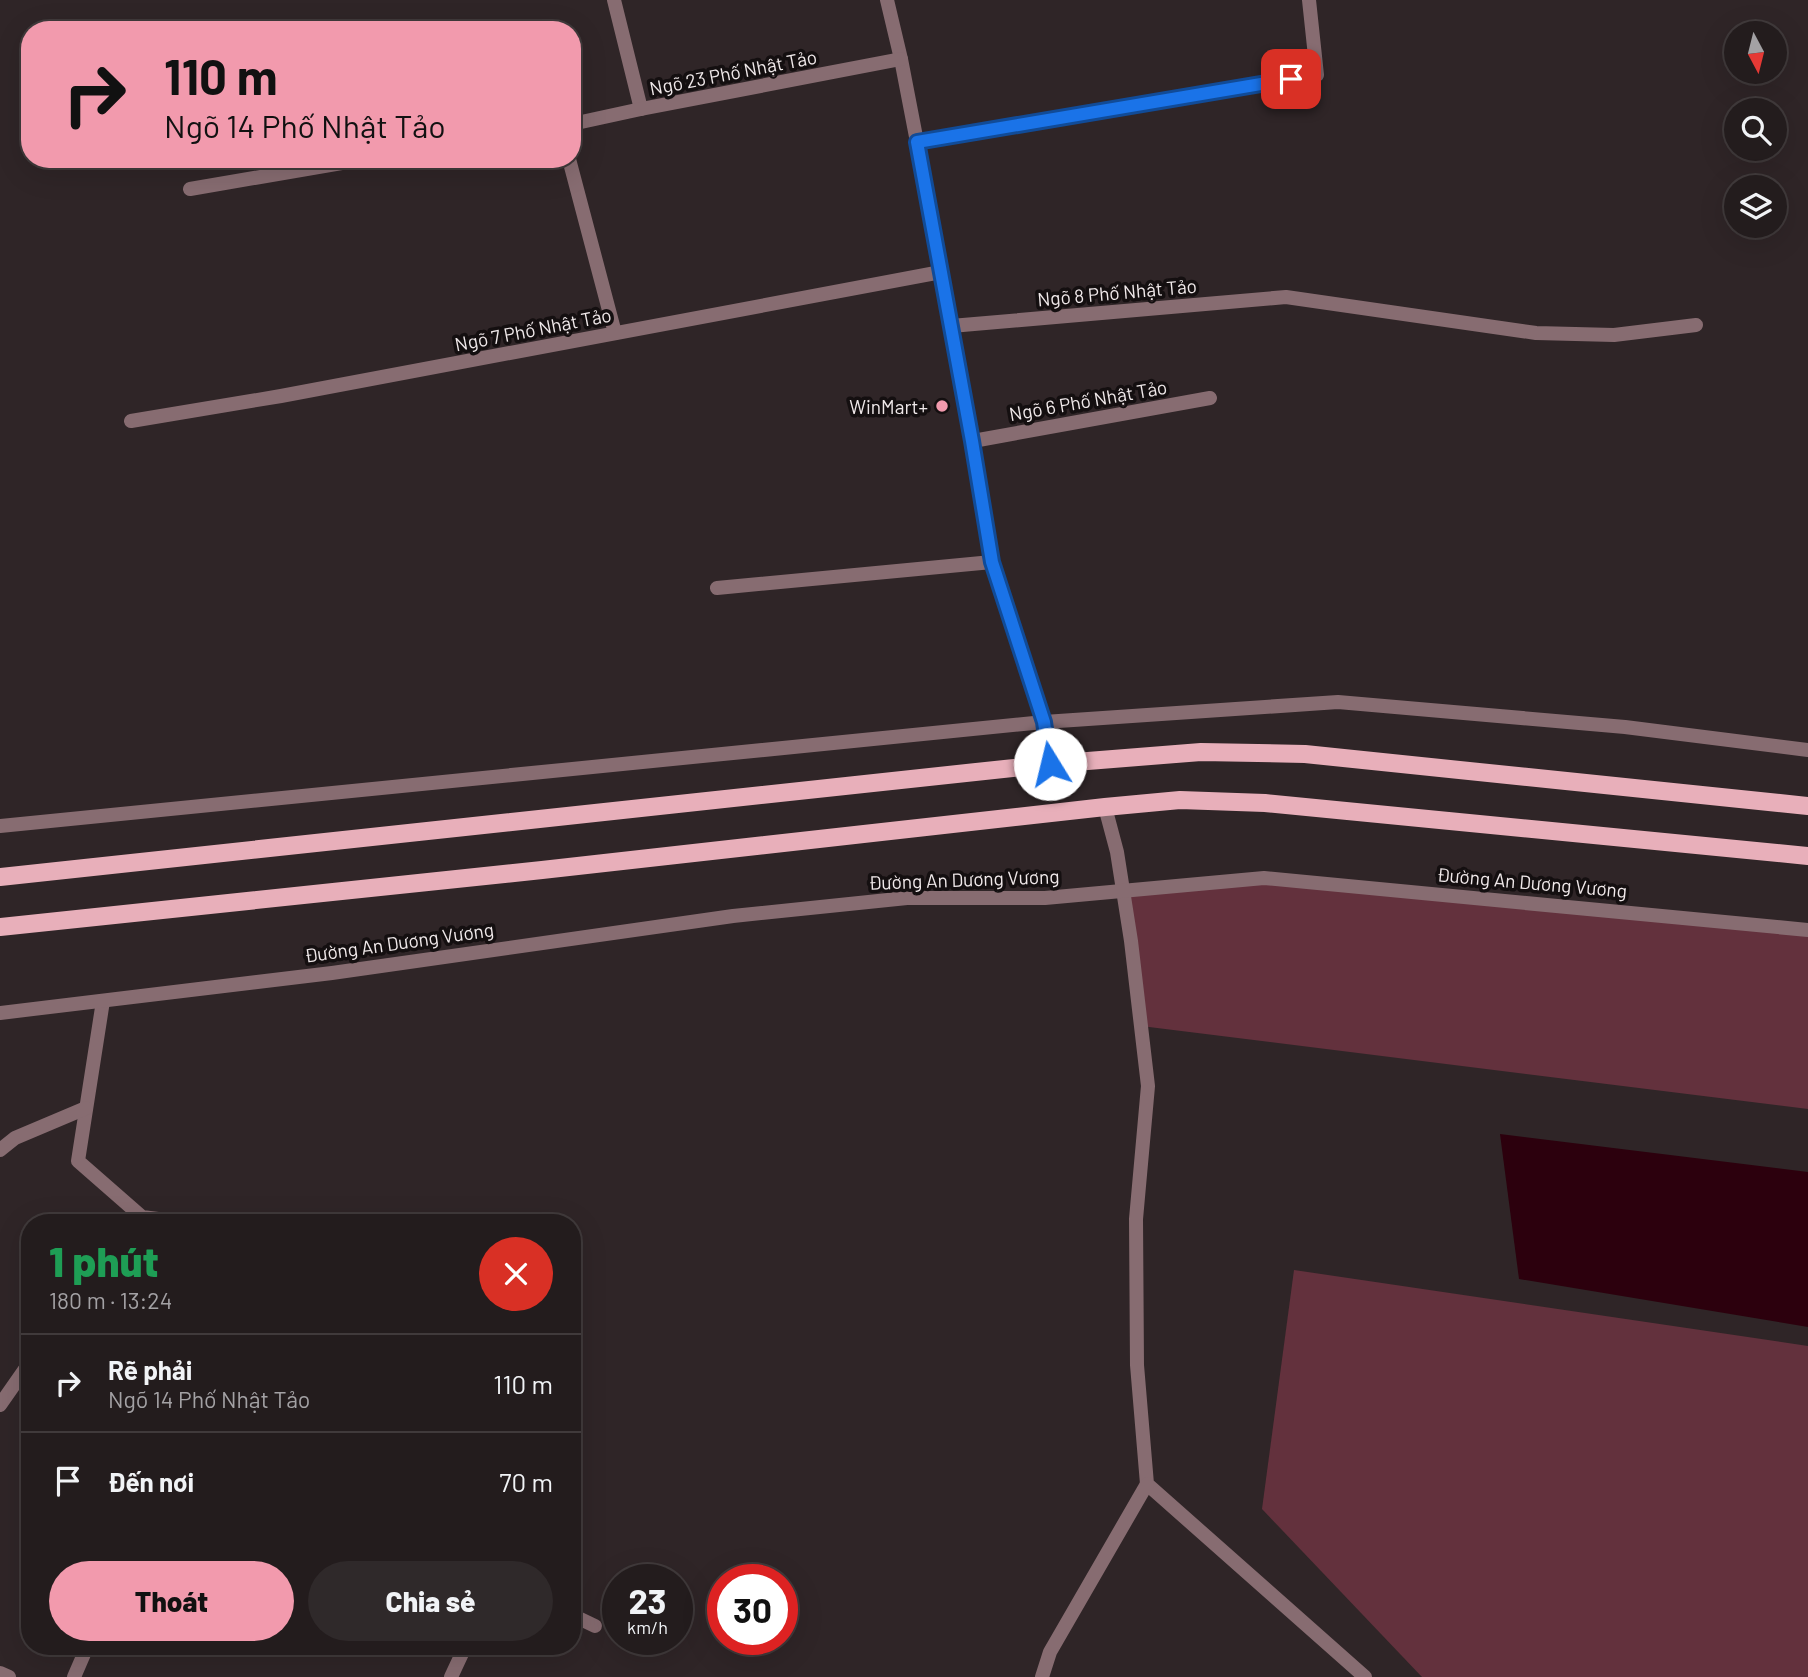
<!DOCTYPE html>
<html lang="vi">
<head>
<meta charset="utf-8">
<style>
	:root { --surface:#231c1d; --page:#2f292a; --text:#f1f3f6; --muted:#a3a1a4; --line:#403a3b; --accent:#f29aad }
	body { margin:0; font-family:Barlow,sans-serif; background:var(--page); color:var(--text); height:100vh; display:flex; flex-direction:column; font-size:26px; white-space:nowrap }
	* { box-sizing:border-box; margin:0 }
	p { font-size:23px; color:var(--muted) }
	.icon { flex:none; width:38px; height:38px; fill:none; stroke:currentColor; stroke-width:2; stroke-linecap:round; stroke-linejoin:round }
	.map { position:relative; flex:1; overflow:hidden }
	.details { position:absolute; left:21px; top:1214px; width:560px; height:441px; display:flex; flex-direction:column; background:var(--surface); border-radius:28px; box-shadow:0 7px 28px #0002,0 0 0 2px var(--line) }
	.details>* { flex:none }
	.top-card { position:absolute; left:21px; top:21px; width:560px; height:147px; border-radius:28px; box-shadow:0 7px 28px #0002,0 0 0 2px var(--line); background:#f29aad; color:#111; overflow:hidden }
	.needle { width:46px; rotate:173deg }
	.buttons { position:absolute; left:1724px; top:21px; display:grid; gap:14px }
	.buttons a { display:grid; place-items:center; width:63px; height:63px; border-radius:50%; background:var(--surface); box-shadow:0 7px 28px #0002,0 0 0 2px var(--line); font-size:35px }
	.speed { position:absolute; left:602px; top:1564px; display:flex; gap:14px; font-size:35px; font-weight:700; text-align:center }
	.speed>* { display:grid; place-content:center; width:91px; height:91px; border-radius:50%; background:var(--surface); box-shadow:0 7px 28px #0002,0 0 0 2px var(--line); line-height:1 }
	.speed small { font-size:18px; font-weight:400 }
	.speed .limit { border:10px solid #d22; background:#fff; color:#111 }
	.pin { position:absolute; display:grid; place-items:center; width:60px; height:60px; color:#fff; margin:-30px; border-radius:14px; box-shadow:0 4px 10px #0006 }
	.me { position:absolute; width:77px; margin:-38px; rotate:351deg; stroke-linejoin:round; filter:drop-shadow(0 0 5px #0008) }
	.turn { display:flex; align-items:center; gap:24px; height:147px; padding:0 28px; font-size:32px }
	.turn .icon { width:91px; height:91px; stroke-width:2.5 }
	.turn b { display:block; font-size:49px; line-height:60px }
	.round { display:grid; place-items:center; flex:none; width:74px; height:74px; border-radius:37px; background:var(--page) }
	.summary { display:flex; align-items:center; justify-content:space-between; height:119px; padding:0 28px }
	h1 { font-size:42px; font-weight:800; line-height:52px; color:#1e9e55 }
	.primary-button { display:flex; gap:14px; margin-top:auto; padding:14px 28px }
	.primary-button a { flex:1; height:80px; border-radius:42px; background:var(--accent); color:#111; font-size:28px; font-weight:800; line-height:80px; text-align:center }
	.primary-button a+a { background:var(--page); color:var(--text) }
	ul { padding:0; list-style:none }
	li { display:flex; align-items:center; gap:21px; height:98px; padding:0 28px; border-top:2px solid var(--line) }
	li div { flex:1 }
	li b { display:block; font-size:26px }
	li em { font-style:normal }
	.map>svg:first-child { display:block }
	.green { fill:#63313d }
	.water { fill:#2c000d }
	.lines { fill:none; stroke-linecap:round; stroke-linejoin:round }
	.service { stroke:#876c71; stroke-width:14 }
	.minor { stroke:#876c71; stroke-width:14 }
	.tertiary { stroke:#876c71; stroke-width:14 }
	.primary { stroke:#e8afba; stroke-width:18 }
	.route-casing { stroke:#114b97; stroke-width:18 }
	.route { stroke:#1a73e8; stroke-width:12 }
	.poi-dot { fill:#f29aad; stroke:#140f10; stroke-width:2.5 }
	.labels { text-anchor:middle; dominant-baseline:central; stroke-width:7; stroke-linejoin:round; paint-order:stroke }
	.street-label { font-size:19px; fill:#f0e9ea; stroke:#140f10 }
	.poi-label { font-size:19px; fill:#f0e9ea; stroke:#140f10; text-anchor:end }
</style>
</head>
<body>
<div class="map">
<svg width="1808" height="1677" viewBox="0 0 1808 1677">
	<rect width="100%" height="100%" fill="#2f2527"/>
	<!-- green -->
	<g class="green">
		<polygon points="1264,878 1808,931 1808,1109 1141,1026 1122,892"/>
		<polygon points="1294,1270 1808,1346 1808,1677 1422,1677 1262,1509"/>
	</g>
	<!-- water -->
	<polygon class="water" points="1500,1134 1808,1172 1808,1327 1519,1279"/>
	<g class="lines">
		<!-- service -->
		<polyline class="service" points="717,588 992,562"/>
		<!-- minor -->
		<g class="minor">
			<polyline points="614,0 641,109"/>
			<polyline points="887,0 901,59 917,142 973,441 992,562 1044,722 1050,764"/>
			<polyline points="572,124 641,109 901,59"/>
			<polyline points="917,142 1317,75 1309,0"/>
			<polyline points="569,159 615,333"/>
			<polyline points="190,189 365,159"/>
			<polyline points="951,326 1286,297 1536,333 1614,335 1696,325"/>
			<polyline points="131,421 281,396 941,272"/>
			<polyline points="973,441 1210,398"/>
			<polyline points="1105,807 1117,852 1131,941 1148,1086 1136,1219 1137,1365 1147,1484 1365,1677"/>
			<polyline points="0,826 1044,722 1338,702 1625,727 1808,750"/>
			<polyline points="103,1001 78,1161 142,1217 190,1223"/>
			<polyline points="0,1150 15,1138 86,1108"/>
			<polyline points="0,1405 30,1362"/>
			<polyline points="572,1615 595,1626"/>
			<polyline points="256,1647 265,1648"/>
			<polyline points="0,1673 9,1677"/>
			<polyline points="74,1677 87,1647"/>
			<polyline points="451,1677 465,1647"/>
			<polyline points="1042,1677 1050,1652 1147,1484"/>
		</g>
		<!-- tertiary -->
		<polyline class="tertiary" points="0,1013 332,973 733,916 907,898 1045,898 1264,878 1808,930"/>
		<!-- primary -->
		<g class="primary">
			<polyline points="0,877 1050,764 1201,752 1305,754 1808,806"/>
			<polyline points="0,927 542,870 1105,807 1180,800 1265,803 1808,856"/>
		</g>
	</g>
	<g class="lines">
		<!-- route casing -->
		<g class="route-casing">
			<polyline id="route" points="1050,764 1044,722 992,562 972,441 917,142 1291,79"/>
		</g>
		<!-- route -->
		<use href="#route" class="route"/>
	</g>
	<!-- markers -->
	<circle class="poi-dot" cx="942" cy="406" r="7"/>
	<g class="labels">
		<!-- street labels -->
		<g class="street-label">
			<text transform="translate(733 72) rotate(-11)">Ngõ 23 Phố Nhật Tảo</text>
			<text transform="translate(1117 292) rotate(-5)">Ngõ 8 Phố Nhật Tảo</text>
			<text transform="translate(533 329) rotate(-11)">Ngõ 7 Phố Nhật Tảo</text>
			<text transform="translate(1088 400) rotate(-10)">Ngõ 6 Phố Nhật Tảo</text>
			<text transform="translate(964 879) rotate(-2)">Đường An Dương Vương</text>
			<text transform="translate(1532 882) rotate(5)">Đường An Dương Vương</text>
			<text transform="translate(399 942) rotate(-8)">Đường An Dương Vương</text>
		</g>
		<!-- poi labels -->
		<g class="poi-label">
			<text x="928" y="406">WinMart+</text>
		</g>
	</g>
</svg>
<div class="buttons">
<a><svg class="needle" viewBox="-14 -14 28 28"><path d="M0-13l5 13h-10z" fill="#e53935"/><path d="M0 13l5-13h-10z" fill="#a3a1a4"/></svg></a>
<a><svg class="icon" aria-label="search" viewBox="0 0 24 24"><circle cx="10" cy="10" r="6"/><path d="M15 15l6 6"/></svg></a>
<a><svg class="icon" aria-label="layers" viewBox="0 0 24 24"><path d="M12 4l9 5-9 5-9-5zM3 14l9 5 9-5"/></svg></a>
</div>
<div class="speed"><div>23<small>km/h</small></div><div class="limit">30</div></div>
<div class="pin" style="left:1291px;top:79px;background:#d93025"><svg class="icon" aria-label="arrive" viewBox="0 0 24 24"><path d="M6 21V4h12l-3 4 3 4H6"/></svg></div>
<svg class="me" style="left:1050px;top:764px" viewBox="-20 -20 40 40"><circle r="19" fill="#fff"/><path d="M0-13L10 11 0 6-10 11z" fill="#1a73e8"/></svg>
<div class="top-card">
<div class="turn"><svg class="icon" aria-label="right" viewBox="0 0 24 24"><path d="M7 20v-9h11M14 6l5 5-5 5"/></svg><div><b>110 m</b>Ngõ 14 Phố Nhật Tảo</div></div>
</div>
<section class="details">
<div class="summary"><div><h1>1 phút</h1><p>180 m · 13:24</p></div><a class="round" style="background:#d93025;color:#fff"><svg class="icon" aria-label="close" viewBox="0 0 24 24"><path d="M6 6l12 12M18 6L6 18"/></svg></a></div>
<ul>
<li><svg class="icon" aria-label="right" viewBox="0 0 24 24"><path d="M7 20v-9h11M14 6l5 5-5 5"/></svg><div><b>Rẽ phải</b><p>Ngõ 14 Phố Nhật Tảo</p></div><em>110 m</em></li>
<li><svg class="icon" aria-label="arrive" viewBox="0 0 24 24"><path d="M6 21V4h12l-3 4 3 4H6"/></svg><div><b>Đến nơi</b></div><em>70 m</em></li>
</ul>
<div class="primary-button"><a>Thoát</a><a>Chia sẻ</a></div>
</section>
</div>
</body>
</html>
